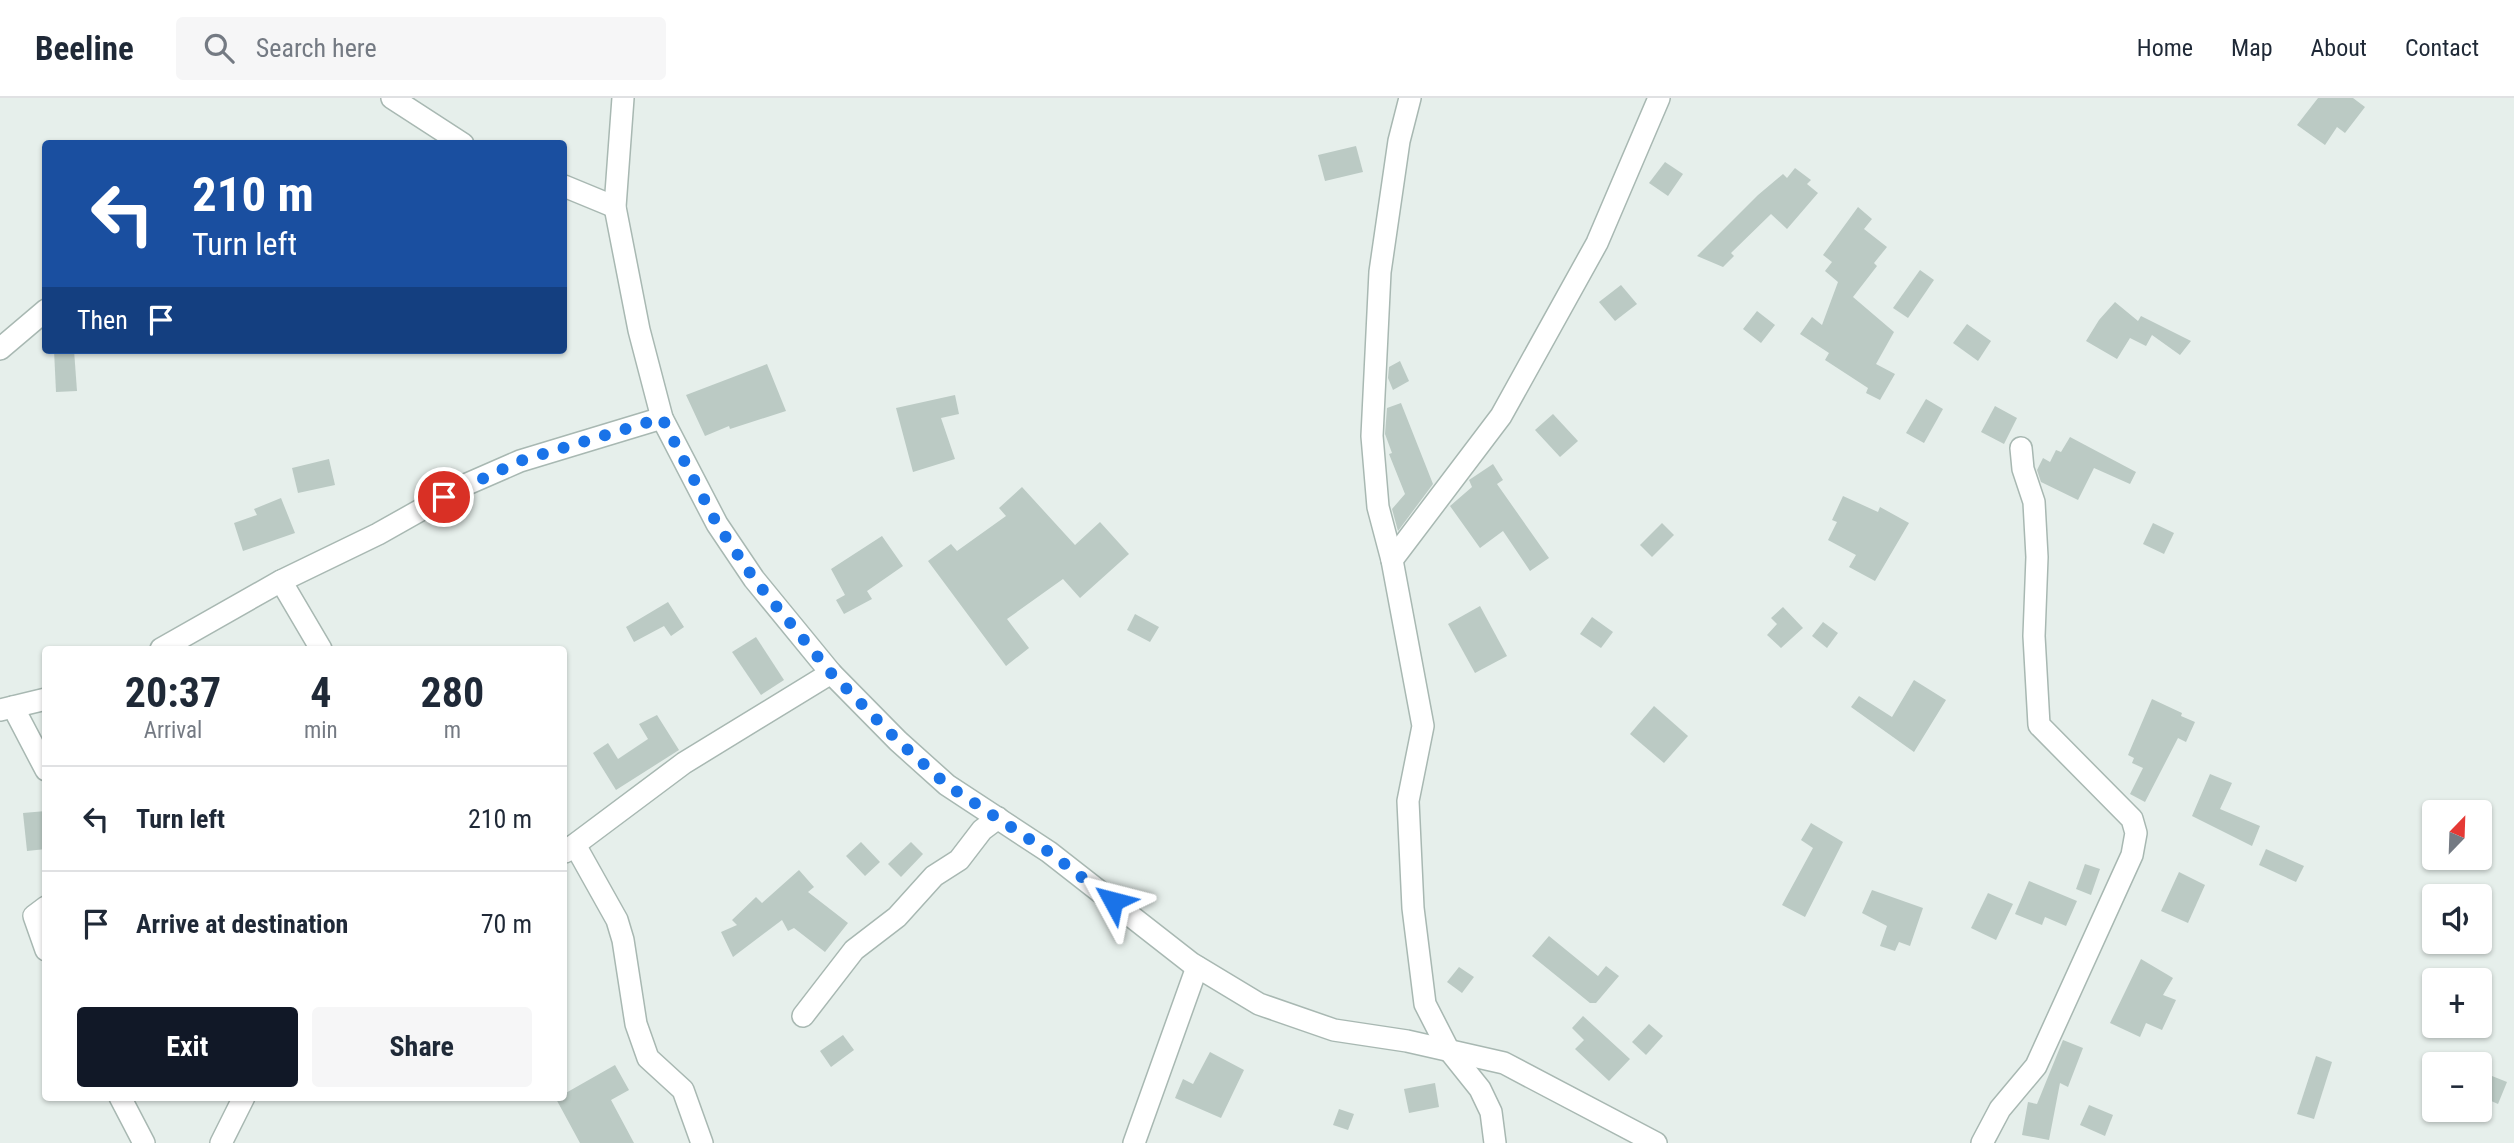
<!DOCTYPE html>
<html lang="en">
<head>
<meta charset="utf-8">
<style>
	:root { --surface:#fff; --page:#f6f6f7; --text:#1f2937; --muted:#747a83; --line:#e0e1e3; --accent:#111827 }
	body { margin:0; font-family:"Roboto Condensed",sans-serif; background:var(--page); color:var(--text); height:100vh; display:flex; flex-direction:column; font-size:26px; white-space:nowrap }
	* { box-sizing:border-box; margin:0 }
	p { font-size:23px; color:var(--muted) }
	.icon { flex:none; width:38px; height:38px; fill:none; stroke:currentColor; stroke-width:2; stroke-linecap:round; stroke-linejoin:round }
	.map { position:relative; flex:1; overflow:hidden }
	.drawer { position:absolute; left:42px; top:548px; width:525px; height:455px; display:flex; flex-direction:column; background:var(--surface); border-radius:7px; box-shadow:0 2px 5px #0004 }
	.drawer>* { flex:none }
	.top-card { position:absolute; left:42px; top:42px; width:525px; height:214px; border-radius:7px; box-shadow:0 2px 5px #0004; background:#1a4fa0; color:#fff; overflow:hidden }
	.needle { width:46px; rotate:23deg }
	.fabs { position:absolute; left:2422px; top:702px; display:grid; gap:14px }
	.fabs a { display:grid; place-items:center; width:70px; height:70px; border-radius:7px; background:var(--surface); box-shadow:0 2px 5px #0004; font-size:35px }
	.pin { position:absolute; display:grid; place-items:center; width:60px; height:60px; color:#fff; margin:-30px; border:4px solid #fff; border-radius:50%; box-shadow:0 2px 7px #0007 }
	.me { position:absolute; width:77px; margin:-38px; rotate:308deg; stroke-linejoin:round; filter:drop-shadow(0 0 5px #0008) }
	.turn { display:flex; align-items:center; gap:24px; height:147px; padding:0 35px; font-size:32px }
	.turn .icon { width:91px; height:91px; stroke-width:2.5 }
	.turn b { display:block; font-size:49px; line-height:60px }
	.then { display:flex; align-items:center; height:66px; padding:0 35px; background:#0003; gap:14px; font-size:26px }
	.eta { display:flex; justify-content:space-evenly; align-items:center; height:119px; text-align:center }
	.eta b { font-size:42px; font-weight:700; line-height:49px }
	.primary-button { display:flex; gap:14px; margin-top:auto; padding:14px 35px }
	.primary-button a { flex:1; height:80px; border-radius:7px; background:var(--accent); color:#fff; font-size:28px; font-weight:700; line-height:80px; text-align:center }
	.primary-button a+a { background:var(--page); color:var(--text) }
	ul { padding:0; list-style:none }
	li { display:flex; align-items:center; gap:21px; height:105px; padding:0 35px; border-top:2px solid var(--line) }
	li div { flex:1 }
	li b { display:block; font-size:26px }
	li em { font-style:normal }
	header { display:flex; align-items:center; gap:42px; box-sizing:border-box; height:98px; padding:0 35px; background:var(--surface); border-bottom:2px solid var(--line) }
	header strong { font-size:33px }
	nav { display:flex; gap:38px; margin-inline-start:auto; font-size:24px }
	.search { width:490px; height:63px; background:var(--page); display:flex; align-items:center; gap:18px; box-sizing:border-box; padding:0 24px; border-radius:7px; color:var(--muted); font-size:26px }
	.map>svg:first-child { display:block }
	.building { fill:#bbcac4 }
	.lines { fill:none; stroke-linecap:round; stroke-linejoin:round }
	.minor-casing { stroke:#a8b8b2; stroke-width:24 }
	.minor { stroke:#fff; stroke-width:21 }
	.route { stroke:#1a73e8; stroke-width:12; stroke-dasharray:0 21.6 }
</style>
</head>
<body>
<header>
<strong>Beeline</strong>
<div class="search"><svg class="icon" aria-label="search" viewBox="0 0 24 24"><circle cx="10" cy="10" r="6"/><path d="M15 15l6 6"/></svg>Search here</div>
<nav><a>Home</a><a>Map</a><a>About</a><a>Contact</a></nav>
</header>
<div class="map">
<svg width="2514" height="1045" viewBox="0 0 2514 1045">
	<rect width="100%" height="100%" fill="#e6efeb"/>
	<!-- building -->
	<g class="building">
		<polygon points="2318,0 2353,0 2365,9 2345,35 2337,29 2325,47 2297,27"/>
		<polygon points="1356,48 1363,74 1325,83 1318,57"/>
		<polygon points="1665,64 1683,76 1668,98 1649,85"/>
		<polygon points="1795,70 1811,82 1807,86 1818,95 1787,131 1771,116 1731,155 1734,158 1723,169 1697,158 1758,97 1783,76 1787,80"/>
		<polygon points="1858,109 1872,121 1864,131 1887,149 1874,165 1877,168 1853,199 1894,234 1876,266 1895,276 1880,302 1866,295 1868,290 1825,262 1829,255 1800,236 1812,219 1822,227 1838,184 1825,173 1832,164 1823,157"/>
		<polygon points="1920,172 1934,182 1908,220 1893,210"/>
		<polygon points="1621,187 1637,206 1615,223 1599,204"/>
		<polygon points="2115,204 2138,223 2141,218 2191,243 2180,257 2152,237 2146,248 2130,240 2117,261 2086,243 2099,222"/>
		<polygon points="1757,213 1775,227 1761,245 1743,231"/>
		<polygon points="1967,226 1991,243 1978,263 1953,245"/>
		<polygon points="54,252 74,252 77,293 56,294"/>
		<polygon points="1400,263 1409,283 1393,292 1388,280 1389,269"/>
		<polygon points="767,266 786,313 730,331 729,328 705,338 686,297"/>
		<polygon points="955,297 959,316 941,320 955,361 913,374 896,310"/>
		<polygon points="1926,301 1943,311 1924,345 1906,335"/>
		<polygon points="1401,305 1433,386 1398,433 1392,411 1405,396 1389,356 1392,355 1385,336 1387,310"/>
		<polygon points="1995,308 2017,320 2004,346 1981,334"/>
		<polygon points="1553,316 1578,343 1560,359 1535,332"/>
		<polygon points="2070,339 2136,374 2130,386 2094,370 2078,402 2041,384 2037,372 2043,360 2050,364 2056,352 2061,354"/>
		<polygon points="329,361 335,387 298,395 292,370"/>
		<polygon points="1493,366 1503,382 1497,386 1549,460 1530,473 1503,433 1480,450 1450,408 1472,389 1469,382"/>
		<polygon points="1022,389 1075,447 1100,424 1129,456 1080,500 1063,481 1007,521 1029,550 1006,568 928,463 951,446 957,453 1006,418 999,410"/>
		<polygon points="1843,398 1878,414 1880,409 1909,425 1875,483 1849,469 1856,457 1828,442 1837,424 1832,422"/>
		<polygon points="281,400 295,435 243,453 234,425 257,417 254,411"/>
		<polygon points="1662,425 1674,437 1652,459 1640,447"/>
		<polygon points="2153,425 2174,435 2164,456 2143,446"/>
		<polygon points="882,438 903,468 867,493 872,501 844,516 836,502 845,497 831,471"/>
		<polygon points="668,504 684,529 671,538 664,528 634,544 626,529"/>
		<polygon points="1480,508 1507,558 1475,575 1448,526"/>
		<polygon points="1783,509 1803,530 1781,550 1767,537 1777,526 1771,520"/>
		<polygon points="1135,516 1159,529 1150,544 1127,532"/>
		<polygon points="1592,519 1613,534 1601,550 1580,536"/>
		<polygon points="1823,524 1838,535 1827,550 1812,538"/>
		<polygon points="756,539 784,582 761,597 732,554"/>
		<polygon points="1914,582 1946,602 1914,654 1851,609 1859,598 1892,619"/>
		<polygon points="2152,601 2182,615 2181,618 2195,624 2186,644 2178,640 2145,704 2130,696 2143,670 2132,665 2134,660 2128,657"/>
		<polygon points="1654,608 1688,638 1664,665 1630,636"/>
		<polygon points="657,617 679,652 616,692 593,655 608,645 618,661 648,641 639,626"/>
		<polygon points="2210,676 2232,685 2220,711 2260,728 2252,748 2192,718"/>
		<polygon points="46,713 46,751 27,753 23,715"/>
		<polygon points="1811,725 1843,744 1805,819 1782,807 1813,750 1801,742"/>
		<polygon points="861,744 880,764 865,778 846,758"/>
		<polygon points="911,744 923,756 901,779 888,766"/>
		<polygon points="2266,751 2304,768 2296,784 2259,767"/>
		<polygon points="2085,766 2100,771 2091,797 2076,791"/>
		<polygon points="799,772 814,789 808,794 848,825 825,854 794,830 788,833 782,822 733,859 721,834 737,827 732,822 756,799 762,805"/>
		<polygon points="2179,774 2205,787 2188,825 2161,813"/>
		<polygon points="2029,783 2077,803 2066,828 2045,819 2042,827 2015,816"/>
		<polygon points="1872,792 1923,810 1910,848 1899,844 1895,853 1880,848 1887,828 1862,815"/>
		<polygon points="1988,795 2013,806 1996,842 1971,830"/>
		<polygon points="1549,838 1598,878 1606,868 1619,878 1596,905 1590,905 1532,858"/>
		<polygon points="2141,861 2173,880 2163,897 2176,902 2162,932 2146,925 2140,939 2110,925"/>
		<polygon points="1459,869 1474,879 1462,895 1447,884"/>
		<polygon points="1583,918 1630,961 1609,983 1575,951 1584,942 1572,930"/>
		<polygon points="1649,926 1663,938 1646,957 1632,944"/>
		<polygon points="843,937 854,952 831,969 820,953"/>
		<polygon points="2063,942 2083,950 2068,989 2060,985 2049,1042 2022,1037 2028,1004 2037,1006"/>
		<polygon points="1210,954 1244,972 1221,1020 1175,1000 1183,981 1193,986"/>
		<polygon points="2316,958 2332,964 2314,1021 2297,1016"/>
		<polygon points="615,967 629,992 611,1002 634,1045 580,1045 555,999 564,999 564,996"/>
		<polygon points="2487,976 2507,984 2498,1006 2480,998"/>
		<polygon points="1435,985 1439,1009 1409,1015 1404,991"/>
		<polygon points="2089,1007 2113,1017 2105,1038 2080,1027"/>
		<polygon points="1339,1011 1354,1016 1348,1032 1333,1027"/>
	</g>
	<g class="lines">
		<!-- minor casing -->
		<g class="minor-casing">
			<g id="minor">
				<polyline points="392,0 463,46"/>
				<polyline points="623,0 615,109 639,232 662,320 717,426 754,481 831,575 898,643 947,687 1049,754 1191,865 1259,906 1334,932 1407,943 1504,965 1656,1045"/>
				<polyline points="1410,0 1399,43 1380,174 1372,338 1378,409 1392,462 1423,628 1408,703 1413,810 1425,906 1448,951 1480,991 1491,1014 1495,1045"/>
				<polyline points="564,88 615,109"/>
				<polyline points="0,251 46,212"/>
				<polyline points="1392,462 1501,318 1597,145 1659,0"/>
				<polyline points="281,483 321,551"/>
				<polyline points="161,551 281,483 378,436 465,387 520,363 662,320"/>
				<polyline points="13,609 46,672"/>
				<polyline points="0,612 46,601"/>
				<polyline points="575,747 617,822 623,842 636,926 648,960 683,992 702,1045"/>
				<polyline points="565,754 684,665 831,575"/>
				<polyline points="46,809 34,818 46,852"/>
				<polyline points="803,918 854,852 897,819 934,778 959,762 982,732 998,720"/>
				<polyline points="120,999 144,1045"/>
				<polyline points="221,1045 244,999"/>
				<polyline points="1134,1045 1197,869"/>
				<polyline points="1982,1045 2000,1011 2036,968 2132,757 2136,735 2132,721 2039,627 2034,538 2037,459 2034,404 2023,371 2021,350"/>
			</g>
		</g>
		<!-- minor -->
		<use href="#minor" class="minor"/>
	</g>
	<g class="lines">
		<!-- route -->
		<polyline class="route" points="444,399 520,363 662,320 717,426 754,481 831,575 898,643 947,687 1049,754 1113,803"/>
	</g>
</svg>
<div class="fabs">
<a><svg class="needle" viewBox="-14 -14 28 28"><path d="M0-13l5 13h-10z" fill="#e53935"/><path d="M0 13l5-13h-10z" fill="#747a83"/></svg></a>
<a><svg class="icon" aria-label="sound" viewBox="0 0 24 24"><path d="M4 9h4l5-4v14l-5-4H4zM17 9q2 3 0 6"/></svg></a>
<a>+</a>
<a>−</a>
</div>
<div class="pin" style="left:444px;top:399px;background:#d93025"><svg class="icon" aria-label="arrive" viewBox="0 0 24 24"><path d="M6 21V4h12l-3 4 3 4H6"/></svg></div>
<svg class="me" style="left:1113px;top:803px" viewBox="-20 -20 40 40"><path d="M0-17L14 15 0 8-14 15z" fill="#1a73e8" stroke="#fff" stroke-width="4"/></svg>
<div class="top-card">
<div class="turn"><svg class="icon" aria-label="left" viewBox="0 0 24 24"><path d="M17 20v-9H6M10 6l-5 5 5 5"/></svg><div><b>210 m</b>Turn left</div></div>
<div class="then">Then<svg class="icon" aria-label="arrive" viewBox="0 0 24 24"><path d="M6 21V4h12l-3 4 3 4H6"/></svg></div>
</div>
<section class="drawer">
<div class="eta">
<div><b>20:37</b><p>Arrival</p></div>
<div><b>4</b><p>min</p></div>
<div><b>280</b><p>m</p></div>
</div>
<ul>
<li><svg class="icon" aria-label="left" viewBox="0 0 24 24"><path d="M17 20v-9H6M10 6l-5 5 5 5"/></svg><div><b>Turn left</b></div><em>210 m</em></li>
<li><svg class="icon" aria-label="arrive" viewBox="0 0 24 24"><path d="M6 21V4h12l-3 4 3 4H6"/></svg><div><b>Arrive at destination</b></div><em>70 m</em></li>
</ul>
<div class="primary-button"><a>Exit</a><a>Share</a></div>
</section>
</div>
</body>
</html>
